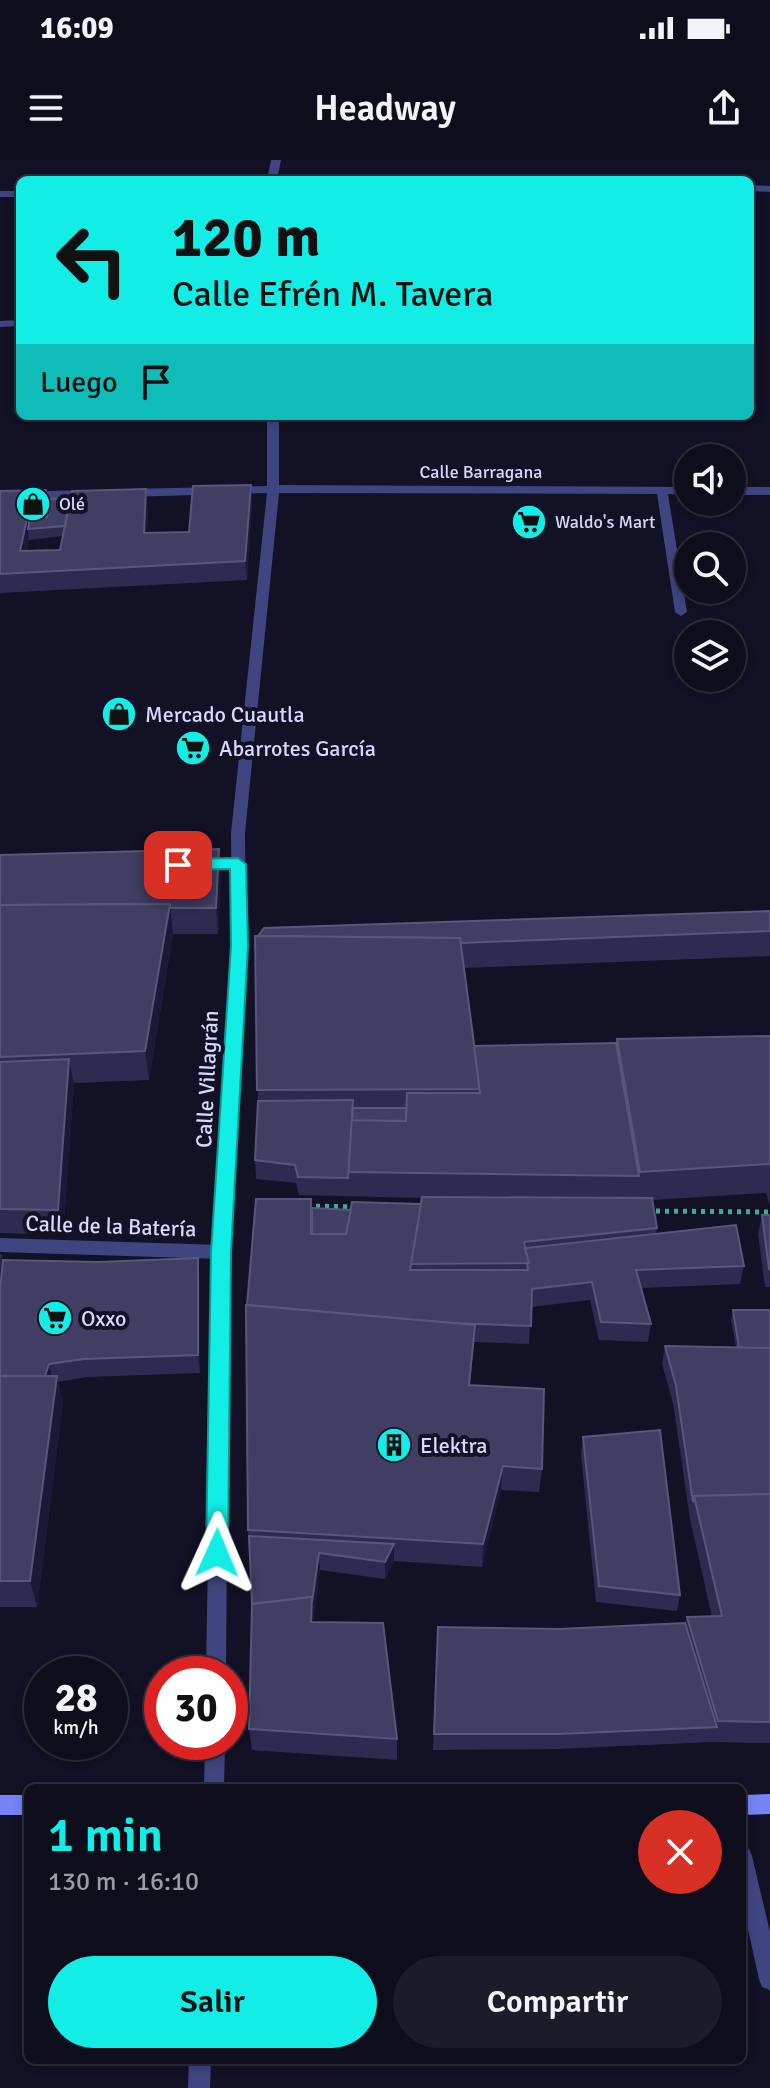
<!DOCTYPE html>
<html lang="es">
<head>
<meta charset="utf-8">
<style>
	:root { --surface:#0e0d1c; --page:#1c1b29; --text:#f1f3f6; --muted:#9b9ca3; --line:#2e2d3b; --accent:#12ede6 }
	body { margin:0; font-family:Signika,sans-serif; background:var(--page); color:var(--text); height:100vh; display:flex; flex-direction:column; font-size:30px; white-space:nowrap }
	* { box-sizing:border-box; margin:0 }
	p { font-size:26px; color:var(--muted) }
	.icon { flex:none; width:44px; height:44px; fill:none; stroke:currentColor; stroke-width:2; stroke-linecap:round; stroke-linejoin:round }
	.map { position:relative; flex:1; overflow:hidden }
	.drawer { position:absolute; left:24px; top:1624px; width:722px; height:280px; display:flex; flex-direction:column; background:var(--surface); border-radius:12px; box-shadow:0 4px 12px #0003,0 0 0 2px var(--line) }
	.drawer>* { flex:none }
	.banner { position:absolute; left:16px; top:16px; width:738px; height:244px; border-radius:12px; box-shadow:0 4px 12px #0003,0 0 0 2px var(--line); background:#12ede6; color:#111; overflow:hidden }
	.tools { position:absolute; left:674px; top:284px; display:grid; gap:16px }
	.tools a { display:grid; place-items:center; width:72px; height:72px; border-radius:50%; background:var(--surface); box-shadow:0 4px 12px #0003,0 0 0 2px var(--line); font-size:40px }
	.speed { position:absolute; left:24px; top:1496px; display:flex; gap:16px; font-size:40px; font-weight:700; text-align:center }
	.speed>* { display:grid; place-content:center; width:104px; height:104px; border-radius:50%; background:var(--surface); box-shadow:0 4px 12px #0003,0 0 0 2px var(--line); line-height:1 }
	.speed small { font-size:20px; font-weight:400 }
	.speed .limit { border:12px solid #d22; background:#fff; color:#111 }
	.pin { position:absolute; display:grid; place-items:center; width:68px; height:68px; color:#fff; margin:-34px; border-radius:16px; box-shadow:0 4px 12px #0006 }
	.me { position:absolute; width:88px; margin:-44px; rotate:1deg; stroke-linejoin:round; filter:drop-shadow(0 0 6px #0008) }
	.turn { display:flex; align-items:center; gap:28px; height:168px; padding:0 24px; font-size:36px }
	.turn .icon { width:104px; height:104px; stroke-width:2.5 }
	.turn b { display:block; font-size:56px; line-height:68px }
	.then { display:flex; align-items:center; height:76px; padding:0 24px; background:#0003; gap:16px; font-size:30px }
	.round { display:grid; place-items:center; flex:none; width:84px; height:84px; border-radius:42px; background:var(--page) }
	.overview { display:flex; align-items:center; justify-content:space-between; height:136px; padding:0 24px }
	h1 { font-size:48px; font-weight:600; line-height:60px; color:var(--accent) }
	.primary-button { display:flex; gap:16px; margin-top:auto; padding:16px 24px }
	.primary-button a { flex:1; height:92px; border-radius:48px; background:var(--accent); color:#111; font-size:32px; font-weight:600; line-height:92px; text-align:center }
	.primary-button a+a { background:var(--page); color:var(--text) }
	.status { display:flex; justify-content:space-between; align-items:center; height:56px; padding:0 40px; background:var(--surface); direction:ltr }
	.status svg { height:22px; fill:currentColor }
	header { display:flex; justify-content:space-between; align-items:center; height:104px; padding:0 24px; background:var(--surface); font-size:36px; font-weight:600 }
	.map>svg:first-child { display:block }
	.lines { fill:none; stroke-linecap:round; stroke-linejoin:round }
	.path { stroke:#39af98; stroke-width:5; stroke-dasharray:4 5; stroke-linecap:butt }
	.lane { fill:#3f4580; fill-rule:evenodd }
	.street { fill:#3f4580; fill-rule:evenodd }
	.secondary { fill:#7683f5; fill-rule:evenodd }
	.wall { fill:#2e2b51; fill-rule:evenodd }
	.shaded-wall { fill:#1b1938 }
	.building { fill:#403e63; stroke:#58567b; stroke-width:2 }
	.route { fill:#12ede6; stroke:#0c9a96; stroke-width:2 }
	.labels { text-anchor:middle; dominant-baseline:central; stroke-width:8; stroke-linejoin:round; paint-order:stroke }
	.far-street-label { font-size:18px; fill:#d7d8fc; stroke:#121125 }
	.far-poi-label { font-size:18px; fill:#d7d8fc; stroke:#121125; text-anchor:start }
	.poi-label { font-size:22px; fill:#d7d8fc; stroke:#121125; text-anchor:start }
	.street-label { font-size:22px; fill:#d7d8fc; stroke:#121125 }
</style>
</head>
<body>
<div class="status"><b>16:09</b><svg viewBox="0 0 49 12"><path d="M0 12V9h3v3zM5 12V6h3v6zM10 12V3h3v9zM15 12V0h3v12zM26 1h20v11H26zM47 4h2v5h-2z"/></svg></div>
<header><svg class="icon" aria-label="menu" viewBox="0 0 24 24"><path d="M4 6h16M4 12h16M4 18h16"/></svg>Headway<svg class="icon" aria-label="share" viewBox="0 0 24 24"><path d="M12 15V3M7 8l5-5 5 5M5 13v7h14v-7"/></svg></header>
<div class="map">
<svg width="770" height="1928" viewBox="0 0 770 1928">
	<rect width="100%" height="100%" fill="#121125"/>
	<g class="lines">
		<!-- path -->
		<g class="path">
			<polyline points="307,1046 357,1047"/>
			<polyline points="647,1051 770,1052"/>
		</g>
		<!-- lane -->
		<g class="lane">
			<polygon points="199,699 238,699 245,704 238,709 194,707 192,704 194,701"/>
			<polygon points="0,1078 221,1085 227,1087 229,1092 227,1097 221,1099 0,1092"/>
			<polygon points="742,1686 749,1689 752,1696 770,1772 770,1830 762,1827 759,1819 742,1742"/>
		</g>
		<!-- street -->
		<g class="street">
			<polygon points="271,0 281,0 277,20 267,20"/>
			<polygon points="750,25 770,26 770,32 750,31"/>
			<rect x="0" y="31" width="20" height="6"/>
			<polygon points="20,160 20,166 0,167 0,161"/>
			<polygon points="267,256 279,256 279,325 688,327 688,335 668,334 687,452 681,456 675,452 657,334 279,333 245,673 246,786 229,1092 226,1514 206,1514 213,1092 232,786 231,673 267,333 126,337 120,333 126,329 267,326"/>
			<rect x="732" y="327" width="38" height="8"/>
			<polygon points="90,330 96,334 94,337 0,340 0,332"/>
			<polygon points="205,1582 225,1582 224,1628 204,1628"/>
			<polygon points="189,1900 211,1900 210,1928 188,1928"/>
		</g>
		<!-- secondary -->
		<g class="secondary">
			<polygon points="770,1634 770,1654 742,1655 742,1635"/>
			<rect x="0" y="1635" width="28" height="20"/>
		</g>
	</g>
	<!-- wall -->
	<g class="wall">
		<path d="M251,325L252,344L247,420L0,433V331L47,339L148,348L147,373L189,372ZM62,376L60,390L27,391L29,378V380Z"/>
		<polygon points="219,689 221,715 218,774 173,774 149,920 74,923 63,1075 0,1073 0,695"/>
		<polygon points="770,751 770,796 464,808 474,886 616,883 617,879 770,876 770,1045 766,1033 652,1040 657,1068 656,1074 744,1106 740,1124 641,1128 651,1164 648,1182 599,1180 590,1140 531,1147 529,1184 474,1182 470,1225 542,1309 539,1332 501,1330 482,1407 394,1401 385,1419 320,1410 313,1462 397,1579 397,1600 252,1590 249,1569 252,1444 248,1370 247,1145 312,1048 351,1050 421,1044 422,1038 299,1035 296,1023 256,1019 255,1000 258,941 255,776"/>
		<polygon points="762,1055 770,1055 770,1127 765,1127 758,1074"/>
		<polygon points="0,1094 2,1094 3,1100 200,1117 200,1213 87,1217 58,1222 63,1243 37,1447 0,1447"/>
		<polygon points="733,1150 770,1150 770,1583 712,1582 556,1589 433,1590 438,1467 559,1469 685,1463 687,1457 712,1457 690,1359 673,1243 662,1204 665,1186 736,1187 731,1160"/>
		<polygon points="583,1277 680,1435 677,1451 596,1442 581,1295"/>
	</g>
	<!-- shaded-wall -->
	<g class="shaded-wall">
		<polygon points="251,325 252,344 247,420 245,401"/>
		<polygon points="146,329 148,348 146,392 144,373"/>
		<polygon points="29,350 31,368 28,369 29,378 23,410 20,391"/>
		<polygon points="219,689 221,715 218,774 216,748"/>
		<polygon points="170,744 173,774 149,920 145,891"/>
		<polygon points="69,899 74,924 63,1075 58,1050"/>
		<polygon points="2,1094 7,1119 0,1188 0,1111"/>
		<polygon points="198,1098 200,1117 200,1213 198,1195"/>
		<polygon points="49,1204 53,1222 42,1226"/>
		<polygon points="57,1216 63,1243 37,1447 30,1421"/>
		<polygon points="503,1306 501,1330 482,1407 483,1384"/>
		<polygon points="394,1384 394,1401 385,1419 385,1402"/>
		<polygon points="319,1393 320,1410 313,1459 312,1484 311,1462 312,1437"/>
	</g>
	<!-- building -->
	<g class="building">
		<polygon points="251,325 245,401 0,414 0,331 46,330 46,349 29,350 20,391 60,390 72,331 146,329 144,373 189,372 193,326"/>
		<polygon points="47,339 70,339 65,366 28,369 30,358 47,357"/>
		<polygon points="219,689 216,748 170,748 170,744 0,745 0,695"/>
		<polygon points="170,744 145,891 0,897 0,745"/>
		<polygon points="770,751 770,771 461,783 460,778 258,776 264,768"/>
		<polygon points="255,776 460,778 480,929 257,930"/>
		<polygon points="770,876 770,1004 640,1012 617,879"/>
		<polygon points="616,883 639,1016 348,1012 351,960 406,961 407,933 480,933 474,886"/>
		<polygon points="69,899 58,1050 0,1049 0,902"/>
		<polygon points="353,940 348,1018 298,1017 295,1005 255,1000 258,941"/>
		<polygon points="353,948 406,948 406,961 352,960"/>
		<polygon points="422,1037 652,1038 657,1068 524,1082 529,1103 410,1104"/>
		<polygon points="256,1039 311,1039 311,1074 346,1074 352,1042 421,1044 410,1110 528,1110 527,1103 529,1103 525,1088 736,1065 744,1106 636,1110 651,1164 601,1162 592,1122 532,1129 531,1166 451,1163 247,1145"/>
		<polygon points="312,1048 351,1050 346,1074 312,1074"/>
		<polygon points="762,1055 770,1055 770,1109 769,1109"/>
		<polygon points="198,1098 198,1195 84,1199 49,1204 45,1216 0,1216 0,1130 3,1100 98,1102"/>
		<polygon points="246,1145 475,1165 469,1225 544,1229 542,1309 503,1306 483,1384 248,1370"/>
		<polygon points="733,1150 770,1150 770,1188 739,1188"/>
		<polygon points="665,1186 770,1188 770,1334 694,1336 693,1342 676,1226"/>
		<polygon points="0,1216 57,1216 30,1421 0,1421"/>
		<polygon points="660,1270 680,1435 599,1426 583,1277"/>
		<polygon points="770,1334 770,1562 718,1561 687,1457 722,1456 694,1336"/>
		<polygon points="249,1376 394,1384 385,1402 319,1393 312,1442 312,1437 252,1444"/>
		<polygon points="312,1437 311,1462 383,1463 397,1579 249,1569 252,1444"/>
		<polygon points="685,1463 717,1567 559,1574 434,1574 438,1467 559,1469"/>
	</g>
	<!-- route -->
	<polygon class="route" points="238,698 246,704 248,786 231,1092 228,1393 225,1400 217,1403 210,1400 206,1393 211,1092 231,786 230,709 178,710 170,705 178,699"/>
	<!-- icons -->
	<defs>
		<g id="shop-disc" transform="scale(1.8)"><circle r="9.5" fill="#12ede6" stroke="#121125"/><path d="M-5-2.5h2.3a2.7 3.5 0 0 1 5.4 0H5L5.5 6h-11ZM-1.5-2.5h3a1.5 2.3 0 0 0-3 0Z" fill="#111"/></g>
		<g id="supermarket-disc" transform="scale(1.8)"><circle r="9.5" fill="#12ede6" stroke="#121125"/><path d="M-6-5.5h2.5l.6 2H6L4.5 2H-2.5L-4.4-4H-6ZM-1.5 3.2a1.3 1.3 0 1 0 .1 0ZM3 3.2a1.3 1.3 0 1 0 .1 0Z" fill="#111"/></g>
		<g id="building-disc" transform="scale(1.8)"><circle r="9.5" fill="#12ede6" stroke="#121125"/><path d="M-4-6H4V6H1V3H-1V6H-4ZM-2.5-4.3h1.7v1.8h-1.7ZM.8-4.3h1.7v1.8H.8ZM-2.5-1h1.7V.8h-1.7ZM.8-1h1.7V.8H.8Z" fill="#111"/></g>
	</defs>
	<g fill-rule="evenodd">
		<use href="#shop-disc" x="33" y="344"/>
		<use href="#supermarket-disc" x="529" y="362"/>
		<use href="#shop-disc" x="119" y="554"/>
		<use href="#supermarket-disc" x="193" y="588"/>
		<use href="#supermarket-disc" x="55" y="1158"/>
		<use href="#building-disc" x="394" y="1285"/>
	</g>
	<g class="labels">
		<!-- far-street labels -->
		<g class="far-street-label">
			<text x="481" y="312">Calle Barragana</text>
		</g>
		<!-- far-poi labels -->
		<g class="far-poi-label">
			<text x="59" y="344">Olé</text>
			<text x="555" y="362">Waldo's Mart</text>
		</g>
		<!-- poi labels -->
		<g class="poi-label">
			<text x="145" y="554">Mercado Cuautla</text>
			<text x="219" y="588">Abarrotes García</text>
			<text x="81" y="1158">Oxxo</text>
			<text x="420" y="1285">Elektra</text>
		</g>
		<!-- street labels -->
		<g class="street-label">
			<text transform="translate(207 919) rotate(-87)">Calle Villagrán</text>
			<text transform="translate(111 1066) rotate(2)">Calle de la Batería</text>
		</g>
	</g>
</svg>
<div class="tools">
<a><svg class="icon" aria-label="sound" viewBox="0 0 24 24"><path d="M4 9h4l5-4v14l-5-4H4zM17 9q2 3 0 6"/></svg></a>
<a><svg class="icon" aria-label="search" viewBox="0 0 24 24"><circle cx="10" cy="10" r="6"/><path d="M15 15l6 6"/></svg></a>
<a><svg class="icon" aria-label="layers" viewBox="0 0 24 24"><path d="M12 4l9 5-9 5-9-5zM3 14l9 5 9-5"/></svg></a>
</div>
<div class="speed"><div>28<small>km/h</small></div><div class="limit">30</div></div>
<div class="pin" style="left:178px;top:705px;background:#d93025"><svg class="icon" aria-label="arrive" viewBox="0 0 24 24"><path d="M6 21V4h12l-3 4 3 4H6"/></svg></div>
<svg class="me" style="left:217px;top:1393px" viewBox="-20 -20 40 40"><path d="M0-17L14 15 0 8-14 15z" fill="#12ede6" stroke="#fff" stroke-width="4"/></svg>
<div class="banner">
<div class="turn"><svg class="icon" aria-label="left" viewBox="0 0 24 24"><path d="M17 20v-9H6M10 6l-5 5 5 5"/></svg><div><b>120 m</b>Calle Efrén M. Tavera</div></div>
<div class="then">Luego<svg class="icon" aria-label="arrive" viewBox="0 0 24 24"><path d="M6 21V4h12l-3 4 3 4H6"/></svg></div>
</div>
<section class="drawer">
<div class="overview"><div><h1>1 min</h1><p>130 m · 16:10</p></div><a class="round" style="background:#d93025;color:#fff"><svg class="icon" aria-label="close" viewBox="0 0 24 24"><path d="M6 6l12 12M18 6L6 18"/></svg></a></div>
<div class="primary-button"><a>Salir</a><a>Compartir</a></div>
</section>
</div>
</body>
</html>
